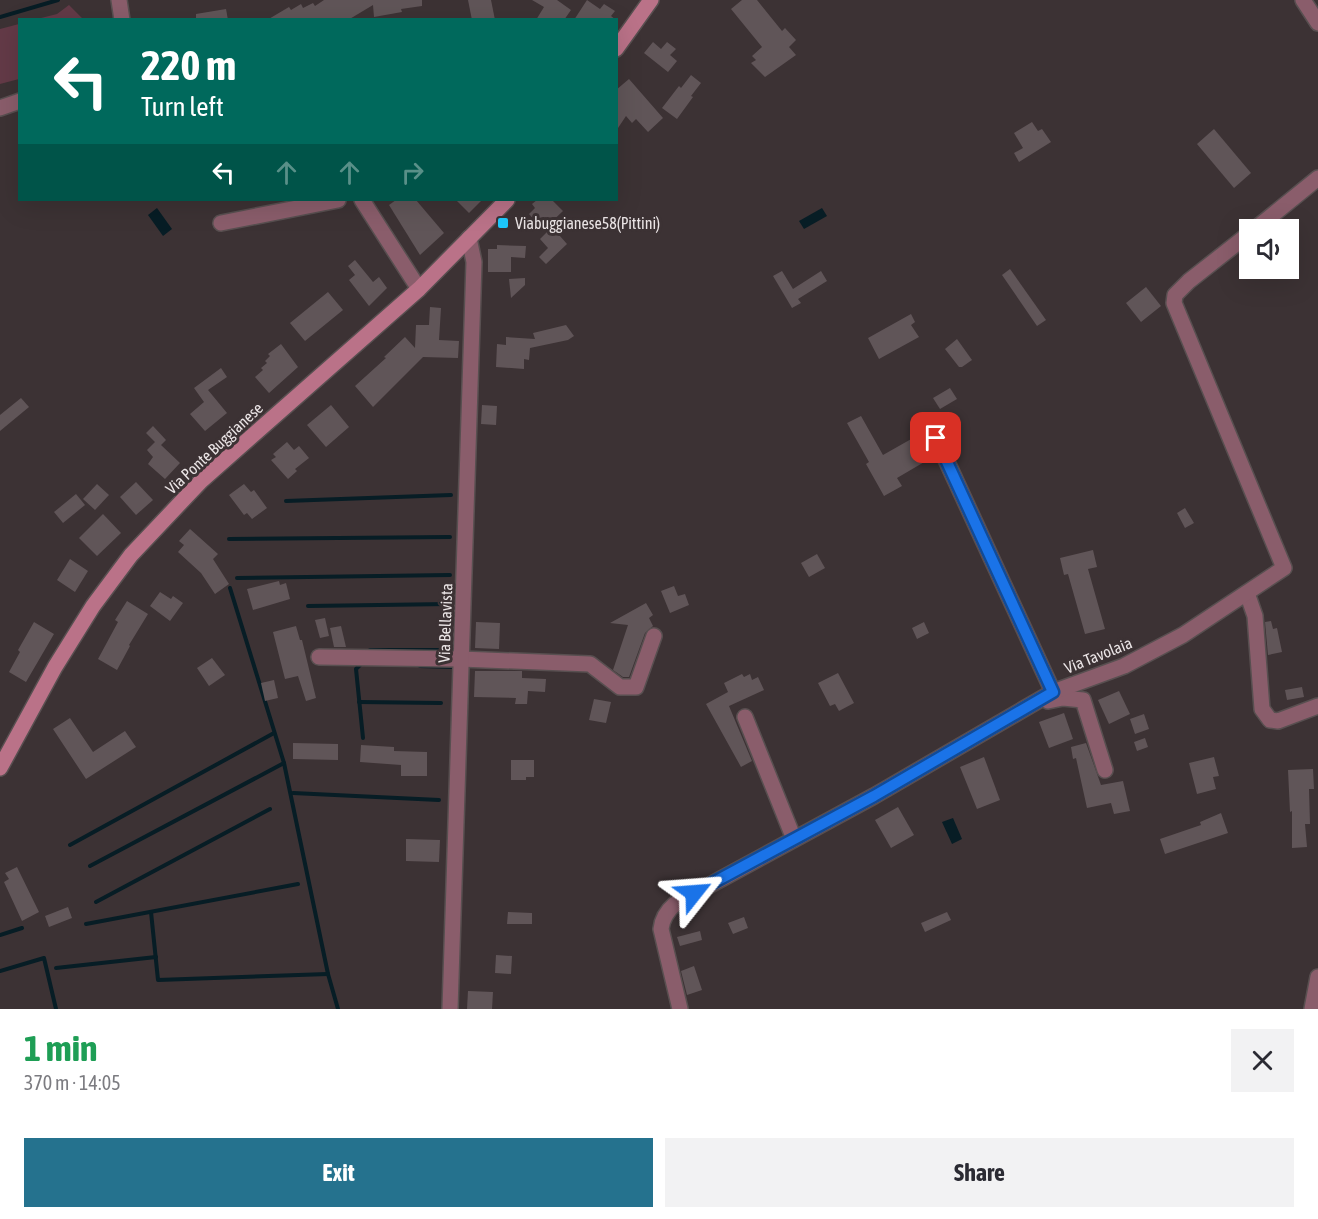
<!DOCTYPE html>
<html lang="en">
<head>
<meta charset="utf-8">
<style>
	:root { --surface:#fff; --page:#f2f2f3; --text:#2b2b33; --muted:#7c7c81; --accent:#25728e }
	body { margin:0; font-family:"Asap Condensed",sans-serif; background:var(--page); color:var(--text); height:100vh; display:flex; flex-direction:column; font-size:22px; white-space:nowrap }
	* { box-sizing:border-box; margin:0 }
	p { font-size:20px; color:var(--muted) }
	.icon { flex:none; width:33px; height:33px; fill:none; stroke:currentColor; stroke-width:2; stroke-linecap:round; stroke-linejoin:round }
	.map { position:relative; height:1009px; overflow:hidden }
	.side { display:flex; flex-direction:column; background:var(--surface); flex:1 }
	.side>* { flex:none }
	.banner { position:absolute; left:18px; top:18px; width:600px; height:183px; border-radius:0px; box-shadow:0 6px 24px #0002; background:#00695c; color:#fff; overflow:hidden }
	.fabs { position:absolute; left:1239px; top:219px; display:grid; gap:12px }
	.fabs a { display:grid; place-items:center; width:60px; height:60px; border-radius:0px; background:var(--surface); box-shadow:0 6px 24px #0002; font-size:30px }
	.pin { position:absolute; display:grid; place-items:center; width:51px; height:51px; color:#fff; margin:-26px; border-radius:12px; box-shadow:0 3px 9px #0006 }
	.me { position:absolute; width:66px; margin:-33px; rotate:62deg; stroke-linejoin:round; filter:drop-shadow(0 0 4px #0008) }
	.turn { display:flex; align-items:center; gap:21px; height:126px; padding:0 24px; font-size:27px }
	.turn .icon { width:78px; height:78px; stroke-width:2.5 }
	.turn b { display:block; font-size:42px; line-height:51px }
	.lanes { display:flex; align-items:center; height:57px; padding:0 24px; background:#0003; justify-content:center; gap:30px; direction:ltr }
	.lanes .off { opacity:.35 }
	.round { display:grid; place-items:center; flex:none; width:63px; height:63px; border-radius:0px; background:var(--page) }
	.headline { display:flex; align-items:center; justify-content:space-between; height:102px; padding:0 24px }
	h1 { font-size:36px; font-weight:700; line-height:45px; color:#1e9e55 }
	.primary-button { display:flex; gap:12px; margin-top:auto; padding:12px 24px }
	.primary-button a { flex:1; height:69px; border-radius:0px; background:var(--accent); color:#fff; font-size:24px; font-weight:700; line-height:69px; text-align:center }
	.primary-button a+a { background:var(--page); color:var(--text) }
	.map>svg:first-child { display:block }
	.green { fill:#633a47 }
	.water { fill:#071d25 }
	.lines { fill:none; stroke-linecap:round; stroke-linejoin:round }
	.stream { stroke:#071d25; stroke-width:4 }
	.building { fill:#605558 }
	.minor-casing { stroke:#584f50; stroke-width:18 }
	.secondary-casing { stroke:#584f50; stroke-width:18 }
	.minor { stroke:#8a5d6b; stroke-width:15 }
	.secondary { stroke:#ba7288; stroke-width:15 }
	.route-casing { stroke:#114b97; stroke-width:15 }
	.route { stroke:#1a73e8; stroke-width:10 }
	.poi-dot { fill:#1ec9fd; stroke:#3c3234; stroke-width:2 }
	.labels { text-anchor:middle; dominant-baseline:central; stroke-width:6; stroke-linejoin:round; paint-order:stroke }
	.poi-label { font-size:16px; fill:#ebe5e6; stroke:#3c3234; text-anchor:start }
	.street-label { font-size:16px; fill:#ebe5e6; stroke:#3c3234 }
</style>
</head>
<body>
<div class="map">
<svg width="1318" height="1009" viewBox="0 0 1318 1009">
	<rect width="100%" height="100%" fill="#3c3234"/>
	<!-- green -->
	<g class="green">
		<polygon points="69,5 83,19 37,19 57,14"/>
		<polygon points="19,24 19,79 0,84 0,29"/>
	</g>
	<!-- water -->
	<g class="water">
		<polygon points="157,208 172,229 163,236 148,215"/>
		<polygon points="822,208 827,216 804,229 799,221"/>
		<polygon points="953,818 962,839 952,844 942,822"/>
	</g>
	<g class="lines">
		<!-- stream -->
		<g class="stream">
			<polyline points="0,17 58,0"/>
			<polyline points="286,501 451,495"/>
			<polyline points="229,539 450,537"/>
			<polyline points="237,578 450,575"/>
			<polyline points="230,588 284,763 328,974 338,1009"/>
			<polyline points="308,606 449,604"/>
			<polyline points="370,650 446,650"/>
			<polyline points="420,666 454,667 454,670"/>
			<polyline points="359,702 441,703"/>
			<polyline points="363,738 356,669 361,664 365,664"/>
			<polyline points="293,793 439,800"/>
			<polyline points="70,845 274,733"/>
			<polyline points="90,866 284,763"/>
			<polyline points="96,902 270,809"/>
			<polyline points="151,912 158,980 328,974"/>
			<polyline points="86,924 298,884"/>
			<polyline points="0,935 22,928"/>
			<polyline points="56,968 156,957"/>
			<polyline points="0,971 44,958 56,1009"/>
		</g>
	</g>
	<!-- building -->
	<g class="building">
		<polygon points="324,0 422,0 422,6 401,9 402,12 374,17 373,5 348,20 267,20 289,7 291,10 301,4 303,8 313,3 315,6"/>
		<polygon points="468,0 491,0 495,20 472,20"/>
		<polygon points="532,0 557,0 571,10 564,20 536,20 544,7"/>
		<polygon points="587,0 600,9 604,4 615,11 611,16 616,20 574,20"/>
		<polygon points="742,0 757,0 782,31 785,28 796,40 789,47 796,55 765,77 751,63 756,60 752,56 762,47 731,9"/>
		<polygon points="226,9 228,20 196,20 196,14"/>
		<polygon points="653,42 661,49 667,42 676,49 670,55 677,61 668,72 644,53"/>
		<polygon points="691,75 701,83 691,96 693,97 677,119 662,108 679,86 681,88"/>
		<polygon points="629,79 663,118 648,132 636,119 632,123 626,116 616,131 616,90"/>
		<polygon points="1032,122 1038,131 1042,129 1051,142 1019,162 1014,153 1023,148 1014,133"/>
		<polygon points="1214,129 1251,173 1234,188 1197,144"/>
		<polygon points="396,200 416,200 444,233 420,255 389,205"/>
		<polygon points="456,200 482,200 469,213"/>
		<polygon points="537,200 552,200 563,211 543,230 529,214 535,208 532,204"/>
		<polygon points="552,227 567,244 546,264 539,257 548,248 540,239"/>
		<polygon points="497,245 526,246 525,258 511,257 511,272 488,272 488,249 497,249"/>
		<polygon points="355,260 373,282 379,277 387,288 369,306 349,280 355,275 348,266"/>
		<polygon points="1010,269 1046,320 1037,326 1002,275"/>
		<polygon points="782,271 793,289 821,271 827,281 798,299 801,303 792,308 773,276"/>
		<polygon points="525,278 525,285 511,298 509,279"/>
		<polygon points="1146,287 1161,306 1141,322 1126,303"/>
		<polygon points="328,292 343,310 305,341 290,323"/>
		<polygon points="430,307 441,308 439,340 459,341 458,358 423,357 373,407 355,386 386,358 384,357 405,337 415,348 416,325 429,325"/>
		<polygon points="911,314 915,322 911,325 919,337 879,359 868,338"/>
		<polygon points="566,325 574,336 568,340 530,348 529,360 524,359 524,369 496,367 497,344 506,345 506,337 535,339 533,333"/>
		<polygon points="957,339 972,360 962,367 959,367 945,349"/>
		<polygon points="281,344 298,367 269,393 255,377 263,370 261,368 267,363 265,361 270,356 268,354"/>
		<polygon points="221,368 227,377 208,390 227,413 205,431 190,414 204,402 194,388"/>
		<polygon points="950,388 957,399 940,409 933,398"/>
		<polygon points="21,398 29,407 0,431 0,415"/>
		<polygon points="331,405 349,427 326,447 307,425"/>
		<polygon points="482,405 497,406 496,425 481,424"/>
		<polygon points="861,416 883,455 913,438 926,461 897,478 902,486 884,496 866,464 869,462 847,423"/>
		<polygon points="153,426 166,440 161,445 180,463 165,479 148,464 153,457 147,450 155,442 146,433"/>
		<polygon points="287,442 294,450 299,446 309,458 295,469 297,471 288,479 271,460 276,457 273,454"/>
		<polygon points="136,482 153,500 136,515 120,497"/>
		<polygon points="97,484 109,495 95,510 83,499"/>
		<polygon points="244,484 251,492 254,490 267,508 252,519 247,513 244,515 229,495"/>
		<polygon points="76,494 85,505 63,523 54,512"/>
		<polygon points="1185,508 1194,523 1185,528 1177,513"/>
		<polygon points="103,514 121,533 97,556 79,538"/>
		<polygon points="190,529 218,554 213,559 229,584 215,594 201,573 178,552 184,545 179,541"/>
		<polygon points="1093,550 1097,567 1088,569 1105,629 1085,634 1068,574 1064,575 1060,558"/>
		<polygon points="817,554 825,568 809,577 801,563"/>
		<polygon points="70,559 88,571 75,592 57,580"/>
		<polygon points="279,581 280,585 286,583 290,599 253,610 247,589"/>
		<polygon points="674,586 678,596 685,594 689,605 670,613 661,591"/>
		<polygon points="160,592 171,599 173,596 183,603 170,621 150,606"/>
		<polygon points="127,601 148,614 129,645 130,646 117,670 98,659 118,622 115,620"/>
		<polygon points="646,603 653,615 649,618 653,626 645,633 629,677 623,677 613,670 628,625 610,623"/>
		<polygon points="325,618 329,636 320,638 315,620"/>
		<polygon points="1271,621 1273,629 1277,628 1282,652 1268,655 1265,622"/>
		<polygon points="34,622 54,634 26,682 9,672 20,652 18,650"/>
		<polygon points="476,622 500,623 499,649 475,648"/>
		<polygon points="924,622 929,633 917,639 912,628"/>
		<polygon points="296,626 300,640 302,640 316,698 306,701 298,676 285,679 273,632"/>
		<polygon points="341,626 346,647 334,647 330,628"/>
		<polygon points="212,658 225,675 209,686 197,668"/>
		<polygon points="475,671 522,671 522,678 546,679 545,692 528,691 527,704 515,704 516,698 474,697"/>
		<polygon points="838,673 854,703 839,711 835,704 830,706 818,683"/>
		<polygon points="742,674 744,677 750,674 752,680 758,677 764,690 729,706 752,761 741,767 706,704 728,692 724,683"/>
		<polygon points="274,680 278,698 265,701 261,683"/>
		<polygon points="1302,687 1304,697 1287,700 1285,690"/>
		<polygon points="1119,691 1130,714 1109,724 1098,700"/>
		<polygon points="594,699 611,702 606,723 589,720"/>
		<polygon points="1064,713 1073,739 1049,748 1039,722"/>
		<polygon points="1144,714 1149,729 1135,734 1130,719"/>
		<polygon points="70,718 93,752 125,731 136,747 86,779 53,729"/>
		<polygon points="1145,738 1148,747 1137,751 1134,742"/>
		<polygon points="293,743 338,744 338,760 293,759"/>
		<polygon points="1086,743 1101,785 1123,781 1130,811 1114,814 1111,803 1087,808 1076,758 1073,759 1071,747"/>
		<polygon points="361,745 394,747 394,751 427,752 427,776 401,776 401,765 360,762"/>
		<polygon points="984,757 1000,800 977,809 960,767"/>
		<polygon points="1214,757 1219,776 1213,777 1216,789 1197,794 1189,763"/>
		<polygon points="511,760 534,760 534,777 526,777 526,780 511,780"/>
		<polygon points="1313,769 1314,789 1309,789 1310,824 1305,824 1307,847 1292,848 1292,811 1290,812 1288,770"/>
		<polygon points="898,807 914,835 891,848 875,820"/>
		<polygon points="1221,813 1228,833 1165,854 1160,839 1201,825 1200,822"/>
		<polygon points="406,839 440,840 439,862 406,861"/>
		<polygon points="17,867 39,912 22,921 4,882 9,879 5,873"/>
		<polygon points="68,907 72,918 49,927 45,916"/>
		<polygon points="508,912 532,913 532,924 507,924"/>
		<polygon points="947,912 951,920 925,932 921,923"/>
		<polygon points="744,917 748,928 733,934 728,923"/>
		<polygon points="700,931 702,940 680,946 677,937"/>
		<polygon points="496,955 512,956 511,974 495,973"/>
		<polygon points="694,966 702,990 687,995 681,971"/>
		<polygon points="468,991 493,992 492,1009 467,1009"/>
	</g>
	<g class="lines">
		<!-- minor casing -->
		<g class="minor-casing">
			<g id="minor">
				<polyline points="119,0 122,20"/>
				<polyline points="1303,0 1318,23"/>
				<polyline points="0,108 20,101"/>
				<polyline points="362,200 419,289"/>
				<polyline points="221,223 338,200"/>
				<polyline points="1254,230 1318,178"/>
				<polyline points="936,438 1053,692"/>
				<polyline points="1247,593 1255,616 1262,709 1270,720 1278,721 1318,706"/>
				<polyline points="319,657 461,659 590,664 620,687 636,687 654,636"/>
				<polyline points="1048,701 1063,698 1083,700 1105,770"/>
				<polyline points="745,717 794,839"/>
				<polyline points="450,1009 474,262 469,238"/>
				<path d="M680,1009L661,929C662,919 667,911 675,904L874,796L1053,692L1124,666L1183,635L1284,568L1174,303L1175,295L1189,281L1250,233"/>
				<polyline points="1312,1009 1318,977"/>
			</g>
		</g>
		<!-- secondary casing -->
		<g class="secondary-casing">
			<g id="secondary">
				<polyline points="616,49 651,0"/>
				<polyline points="0,768 55,667 93,606 131,555 201,481 419,289 507,200"/>
			</g>
		</g>
		<!-- minor -->
		<use href="#minor" class="minor"/>
		<!-- secondary -->
		<use href="#secondary" class="secondary"/>
	</g>
	<g class="lines">
		<!-- route casing -->
		<g class="route-casing">
			<polyline id="route" points="694,893 874,796 1053,692 936,438"/>
		</g>
		<!-- route -->
		<use href="#route" class="route"/>
	</g>
	<!-- markers -->
	<rect class="poi-dot" x="497" y="217" width="12" height="12" rx="3"/>
	<g class="labels">
		<!-- poi labels -->
		<g class="poi-label">
			<text x="515" y="223">Viabuggianese58(Pittini)</text>
		</g>
		<!-- street labels -->
		<g class="street-label">
			<text transform="translate(214 448) rotate(-43)">Via Ponte Buggianese</text>
			<text transform="translate(445 623) rotate(-88)">Via Bellavista</text>
			<text transform="translate(1098 655) rotate(-22)">Via Tavolaia</text>
		</g>
	</g>
</svg>
<div class="fabs">
<a><svg class="icon" aria-label="sound" viewBox="0 0 24 24"><path d="M4 9h4l5-4v14l-5-4H4zM17 9q2 3 0 6"/></svg></a>
</div>
<div class="pin" style="left:936px;top:438px;background:#d93025"><svg class="icon" aria-label="arrive" viewBox="0 0 24 24"><path d="M6 21V4h12l-3 4 3 4H6"/></svg></div>
<svg class="me" style="left:694px;top:893px" viewBox="-20 -20 40 40"><path d="M0-17L14 15 0 8-14 15z" fill="#1a73e8" stroke="#fff" stroke-width="4"/></svg>
<div class="banner">
<div class="turn"><svg class="icon" aria-label="left" viewBox="0 0 24 24"><path d="M17 20v-9H6M10 6l-5 5 5 5"/></svg><div><b>220 m</b>Turn left</div></div>
<div class="lanes"><svg class="icon" aria-label="left" viewBox="0 0 24 24"><path d="M17 20v-9H6M10 6l-5 5 5 5"/></svg><svg class="icon off" aria-label="ahead" viewBox="0 0 24 24"><path d="M12 20V5M6 11l6-6 6 6"/></svg><svg class="icon off" aria-label="ahead" viewBox="0 0 24 24"><path d="M12 20V5M6 11l6-6 6 6"/></svg><svg class="icon off" aria-label="right" viewBox="0 0 24 24"><path d="M7 20v-9h11M14 6l5 5-5 5"/></svg></div>
</div>
</div>
<section class="side">
<div class="headline"><div><h1>1 min</h1><p>370 m · 14:05</p></div><a class="round"><svg class="icon" aria-label="close" viewBox="0 0 24 24"><path d="M6 6l12 12M18 6L6 18"/></svg></a></div>
<div class="primary-button"><a>Exit</a><a>Share</a></div>
</section>
</body>
</html>
